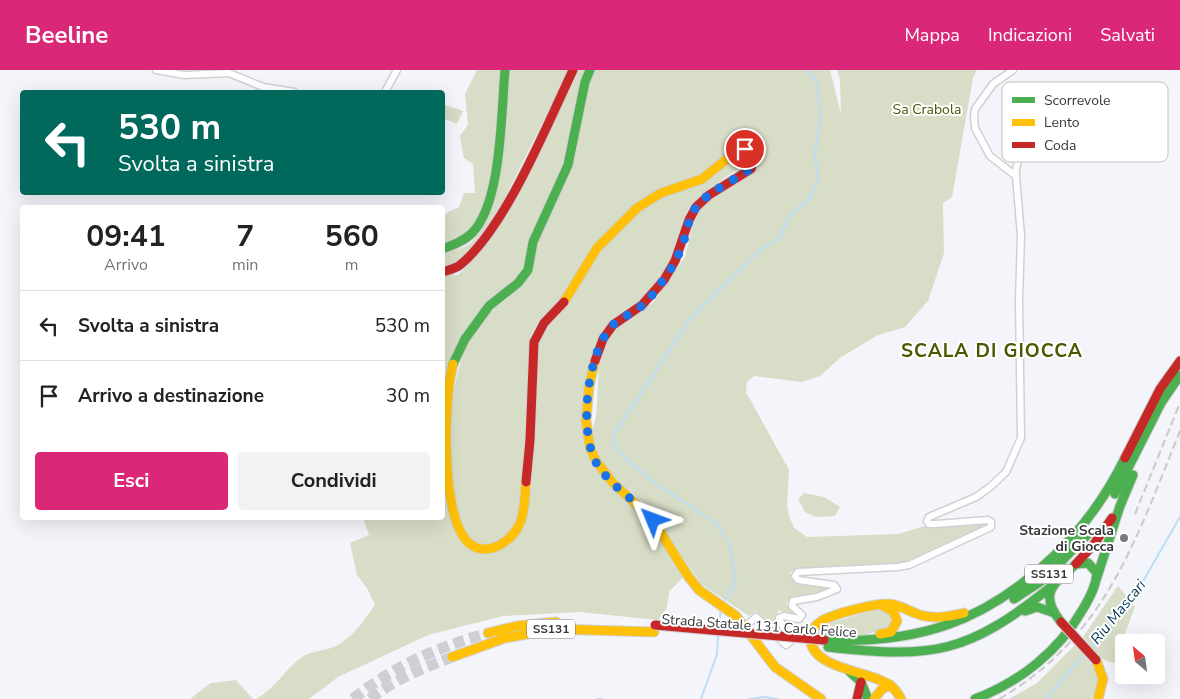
<!DOCTYPE html>
<html lang="it">
<head>
<meta charset="utf-8">
<style>
	:root { --surface:#fff; --page:#f2f2f2; --text:#222; --muted:#767676; --line:#e0e0e0; --accent:#db2777 }
	body { margin:0; font-family:"Nunito Sans",sans-serif; background:var(--page); color:var(--text); height:100vh; display:flex; flex-direction:column; font-size:19px; white-space:nowrap }
	* { box-sizing:border-box; margin:0 }
	p { font-size:16px; color:var(--muted) }
	.icon { flex:none; width:28px; height:28px; fill:none; stroke:currentColor; stroke-width:2; stroke-linecap:round; stroke-linejoin:round }
	.map { position:relative; flex:1; overflow:hidden }
	.sheet { position:absolute; left:20px; top:135px; width:425px; height:315px; display:flex; flex-direction:column; background:var(--surface); border-radius:5px; box-shadow:0 5px 20px #0002 }
	.sheet>* { flex:none }
	.top-card { position:absolute; left:20px; top:20px; width:425px; height:105px; border-radius:5px; box-shadow:0 5px 20px #0002; background:#00695c; color:#fff; overflow:hidden }
	.needle { width:32px; rotate:331deg }
	.controls { position:absolute; left:1115px; top:564px; display:grid; gap:10px }
	.controls a { display:grid; place-items:center; width:50px; height:50px; border-radius:5px; background:var(--surface); box-shadow:0 5px 20px #0002; font-size:25px }
	.pin { position:absolute; display:grid; place-items:center; width:42px; height:42px; color:#fff; margin:-21px; border:2px solid #fff; border-radius:50%; box-shadow:0 1px 5px #0007 }
	.me { position:absolute; width:55px; margin:-28px; rotate:314deg; stroke-linejoin:round; filter:drop-shadow(0 0 4px #0008) }
	.turn { display:flex; align-items:center; gap:18px; height:105px; padding:0 15px; font-size:22px }
	.turn .icon { width:65px; height:65px; stroke-width:2.5 }
	.turn b { display:block; font-size:35px; line-height:42px }
	.eta { display:flex; justify-content:space-evenly; align-items:center; height:85px; text-align:center }
	.eta b { font-size:30px; font-weight:700; line-height:35px }
	.primary-button { display:flex; gap:10px; margin-top:auto; padding:10px 15px }
	.primary-button a { flex:1; height:58px; border-radius:5px; background:var(--accent); color:#fff; font-size:20px; font-weight:700; line-height:58px; text-align:center }
	.primary-button a+a { background:var(--page); color:var(--text) }
	ul { padding:0; list-style:none }
	li { display:flex; align-items:center; gap:15px; height:70px; padding:0 15px; border-top:1px solid var(--line) }
	li div { flex:1 }
	li b { display:block; font-size:19px }
	li em { font-style:normal }
	header { display:flex; align-items:center; gap:30px; box-sizing:border-box; height:70px; padding:0 25px; background:var(--accent); color:#fff }
	header strong { font-size:24px }
	nav { display:flex; gap:28px; margin-inline-start:auto; font-size:18px }
	.map>svg:first-child { display:block }
	.green { fill:#d7ddc6 }
	.lines { fill:none; stroke-linecap:round; stroke-linejoin:round }
	.stream { stroke:#bbdef8; stroke-width:2 }
	.highway-tunnel { stroke:#cecfd4; stroke-width:11; stroke-dasharray:11 5.5; stroke-linecap:butt }
	.street-casing { stroke:#d0d0d5; stroke-width:9 }
	.fast-casing { stroke:#d0d0d5; stroke-width:11 }
	.slow-casing { stroke:#d0d0d5; stroke-width:11 }
	.jam-casing { stroke:#d0d0d5; stroke-width:11 }
	.street { stroke:#fdfefe; stroke-width:6 }
	.fast { stroke:#4caf50; stroke-width:9 }
	.slow { stroke:#ffc107; stroke-width:9 }
	.jam { stroke:#c62828; stroke-width:9 }
	.rail { stroke:#cacacb; stroke-width:2; stroke-dasharray:8 4; stroke-linecap:butt }
	.jam-bridge-casing { stroke:#d0d0d5; stroke-width:11; stroke-linecap:butt }
	.jam-bridge { stroke:#c62828; stroke-width:9 }
	.route { stroke:#1a73e8; stroke-width:9; stroke-dasharray:0 16.2 }
	.poi-dot { fill:#7a7a7e; stroke:#fff; stroke-width:2 }
	.labels { text-anchor:middle; dominant-baseline:central; stroke-width:4; stroke-linejoin:round; paint-order:stroke }
	.shield { fill:#fff; stroke:#747476; stroke-width:1 }
	.shield-label { font-size:12px; font-weight:bold; fill:#38383c }
	.park-label { font-size:14px; fill:#495304; stroke:#fff }
	.poi-label { font-size:14px; font-weight:bold; fill:#38383c; stroke:#fff; text-anchor:end }
	.street-label { font-size:14px; fill:#38383c; stroke:#fff }
	.water-label { font-size:15px; font-style:italic; fill:#023854; stroke:#fff }
	.district-label { font-size:19px; font-weight:bold; letter-spacing:1px; fill:#4d5700; stroke:#fff }
	.key { fill:#fff; stroke:#c3c3c4; stroke-width:1 }
	.key-label { font-size:14px; fill:#38383c }
</style>
</head>
<body>
<header>
<strong>Beeline</strong>
<nav><a>Mappa</a><a>Indicazioni</a><a>Salvati</a></nav>
</header>
<div class="map">
<svg width="1180" height="629" viewBox="0 0 1180 629">
	<rect width="100%" height="100%" fill="#f4f5fa"/>
	<!-- green -->
	<g class="green">
		<polygon points="477,0 503,0 490,126 473,159 456,171 443,174 442,145 459,137 464,123 475,123 473,94 464,88 460,66 468,55 465,24"/>
		<path d="M510,0H569L492,153L459,193L446,198L443,196V183C451,180 460,180 468,175C506,147 506,44 510,0Z"/>
		<path d="M578,0H587L565,95L528,177L525,199L521,205L470,257L444,324L443,372V205H458C515,149 542,70 578,0Z"/>
		<path d="M593,0H830L841,44L840,9L837,0H977L973,8L952,127L943,133L944,183L928,231L905,257L876,266L840,288L820,306L801,312L754,306L747,312L746,322L789,400L787,435L789,446L794,458L807,467L899,464L921,457L981,452L986,453V457L914,490L891,496L794,500L790,503L792,509L835,518L790,530L786,533L796,540L798,546L778,540L776,549L777,554L759,549L756,541L749,546L701,514L646,434L612,408L595,381L592,362L596,346L599,297L609,265L617,255L653,233L685,187L696,142L711,127L754,102L761,90L759,82L749,74H740L732,78L710,100L666,117L628,142L563,227L535,257L530,267L528,357L519,447C512,467 486,488 468,465C439,429 447,305 471,268C478,258 486,246 495,238C507,227 525,218 531,201C534,194 533,187 535,179C543,153 558,128 568,103C579,70 582,33 593,0Z"/>
		<polygon points="442,34 463,41 457,54 443,48"/>
		<path d="M738,84H744L746,87L742,97L724,108L689,137L682,153L677,180L669,197L642,231L609,252L592,293L589,385L597,401L617,424L651,455L683,507L669,522L667,538L658,550L579,542L503,546L428,565L338,607L309,629H256C275,619 284,600 302,587C313,580 327,581 338,575C354,566 365,549 375,535L367,518L357,505L350,473L369,465L363,448H442L443,390L445,423L458,465L485,483C503,483 515,470 523,454L538,269L545,256L569,234L588,199L608,172L641,139L664,124L715,106Z"/>
		<polygon points="804,423 824,427 840,437 835,446 816,447 805,442 798,429"/>
		<polygon points="1118,516 1135,537 1114,593 1102,589 1083,567"/>
		<path d="M882,538L887,540L893,556C874,565 838,570 817,564L826,554Z"/>
		<polygon points="1076,574 1096,598 1098,620 1091,629 1009,629 1037,613"/>
		<polygon points="236,610 253,629 190,629 211,613"/>
	</g>
	<g class="lines">
		<!-- stream -->
		<g class="stream">
			<polyline points="726,469 716,453 655,413 619,383 613,370 615,363 690,249 758,182 780,167 789,146 810,128 818,110 815,84 821,44 816,11 807,0"/>
			<polyline points="725,530 736,511 729,472"/>
			<polyline points="719,557 721,537"/>
			<polyline points="1090,579 1138,520 1180,447"/>
			<polyline points="597,629 602,629"/>
			<polyline points="701,629 717,584 718,565"/>
			<polyline points="749,629 765,627 777,629"/>
			<polyline points="1045,629 1085,584"/>
		</g>
		<!-- highway-tunnel -->
		<g class="highway-tunnel">
			<path d="M353,629C395,595 436,578 488,563"/>
			<path d="M370,629C395,609 423,598 452,587"/>
		</g>
		<!-- street casing -->
		<g class="street-casing">
			<g id="street">
				<polyline points="156,0 184,5 229,3 263,17 294,22"/>
				<path d="M1013,0L993,14L975,39L974,47L975,58L990,86L1016,106C1014,89 1029,75 1032,58"/>
				<polyline points="385,22 397,0"/>
				<polyline points="745,557 756,547 786,575 790,572 779,548 784,546 799,549 802,545 792,536 793,531 817,527 837,519 834,515 798,510 795,506 798,502 897,497 909,495 991,457 991,452 988,450 936,454 929,454 927,451 929,447 976,427 990,417 1006,402 1021,368 1019,230 1021,166 1016,106"/>
			</g>
		</g>
		<!-- fast casing -->
		<g class="fast-casing">
			<g id="fast">
				<path d="M442,179C453,175 464,171 472,163C502,133 501,42 505,0"/>
				<polyline points="453,294 465,269 489,236 518,213 528,200 533,172 568,95 585,12 590,0"/>
				<polyline points="1115,424 1161,333 1180,305"/>
				<polyline points="1097,507 1120,436 1133,405"/>
				<polyline points="1014,529 1043,510 1088,464"/>
				<polyline points="1025,541 1037,537 1052,542"/>
				<path d="M824,570C918,574 986,552 1054,486C1084,457 1107,425 1125,388"/>
				<path d="M828,577C934,589 967,584 1052,516"/>
				<polyline points="850,602 861,612 868,629"/>
				<path d="M975,629C1020,612 1059,581 1083,539C1090,527 1096,516 1097,503L1088,493L1076,494C1053,514 1038,524 1061,552"/>
			</g>
		</g>
		<!-- slow casing -->
		<g class="slow-casing">
			<g id="slow">
				<polyline points="564,232 597,178 637,138 661,123 702,109 737,81 748,80 751,84"/>
				<polyline points="595,291 589,316 586,351 590,378 596,391 613,413 652,449 688,506 699,520 736,546 775,597 821,629"/>
				<path d="M453,294C443,331 442,433 463,466C481,494 516,472 522,447C525,436 525,423 526,412"/>
				<polyline points="488,563 517,556 556,552"/>
				<polyline points="880,564 891,562 897,551 893,541 883,536"/>
				<polyline points="452,587 505,568 556,559 654,562"/>
				<polyline points="1096,590 1103,609 1098,629"/>
				<polyline points="874,629 882,619 890,615"/>
				<path d="M901,629C896,620 892,615 882,611C862,601 806,596 811,565C814,550 833,546 845,542C858,539 875,533 890,534C899,535 907,540 915,543C931,550 948,547 964,543"/>
			</g>
		</g>
		<!-- jam casing -->
		<g class="jam-casing">
			<g id="jam">
				<path d="M442,202C448,200 455,199 460,195C505,159 548,53 573,0"/>
				<polyline points="595,291 603,269 613,255 642,235 664,210 675,191 689,150 696,137 709,125 751,99 754,88 751,84"/>
				<polyline points="1125,388 1160,319 1180,291"/>
				<polyline points="526,412 530,370 534,272 544,253 564,232"/>
				<polyline points="1076,494 1094,474 1112,448"/>
				<polyline points="857,629 861,612"/>
			</g>
		</g>
		<!-- street -->
		<use href="#street" class="street"/>
		<!-- fast -->
		<use href="#fast" class="fast"/>
		<!-- slow -->
		<use href="#slow" class="slow"/>
		<!-- jam -->
		<use href="#jam" class="jam"/>
		<!-- rail -->
		<g class="rail">
			<polyline points="1135,444 1180,333"/>
			<path d="M999,629C1106,567 1136,469 1180,361"/>
		</g>
		<!-- jam-bridge casing -->
		<g class="jam-bridge-casing">
			<g id="jam-bridge">
				<polyline points="1061,552 1096,590"/>
				<polyline points="655,555 824,570"/>
			</g>
		</g>
		<!-- jam-bridge -->
		<use href="#jam-bridge" class="jam-bridge"/>
	</g>
	<g class="lines">
		<!-- route -->
		<path class="route" d="M653,450C636,430 611,417 597,394C578,363 587,284 611,257C618,249 627,246 636,240C647,233 654,223 661,213C671,200 678,188 683,173C691,152 686,144 706,127C714,120 751,100 753,97C755,93 754,89 753,86L745,79"/>
	</g>
	<!-- markers -->
	<circle class="poi-dot" cx="1124" cy="468" r="5"/>
	<g class="labels">
		<!-- shield labels -->
		<g class="shield">
			<rect x="1025" y="494.5" width="48" height="19" rx="4"/>
			<rect x="527" y="549.5" width="48" height="19" rx="4"/>
		</g>
		<g class="shield-label">
			<text x="1049" y="504">SS131</text>
			<text x="551" y="559">SS131</text>
		</g>
		<!-- park labels -->
		<g class="park-label">
			<text x="927" y="39">Sa Crabola</text>
		</g>
		<!-- poi labels -->
		<g class="poi-label">
			<text x="1114" y="460">Stazione Scala<tspan x="1114" dy="16">di Giocca</tspan></text>
		</g>
		<!-- street labels -->
		<g class="street-label">
			<text transform="translate(759 556) rotate(4)">Strada Statale 131 Carlo Felice</text>
		</g>
		<!-- water labels -->
		<g class="water-label">
			<text transform="translate(1118 542) rotate(-51)">Riu Mascari</text>
		</g>
		<!-- district labels -->
		<g class="district-label">
			<text x="992" y="281">SCALA DI GIOCCA</text>
		</g>
	</g>
	<!-- legend -->
	<rect x="1002" y="12" width="166" height="80" rx="8" class="key"/>
	<rect x="1012" y="27" width="23" height="6" fill="#4caf50"/>
	<rect x="1012" y="49" width="23" height="7" fill="#ffc107"/>
	<rect x="1012" y="72" width="23" height="6" fill="#c62828"/>
	<g class="key-label">
		<text x="1044" y="35">Scorrevole</text>
		<text x="1044" y="57">Lento</text>
		<text x="1044" y="80">Coda</text>
	</g>
</svg>
<div class="controls">
<a><svg class="needle" viewBox="-14 -14 28 28"><path d="M0-13l5 13h-10z" fill="#e53935"/><path d="M0 13l5-13h-10z" fill="#767676"/></svg></a>
</div>
<div class="pin" style="left:745px;top:79px;background:#d93025"><svg class="icon" aria-label="arrive" viewBox="0 0 24 24"><path d="M6 21V4h12l-3 4 3 4H6"/></svg></div>
<svg class="me" style="left:653px;top:450px" viewBox="-20 -20 40 40"><path d="M0-17L14 15 0 8-14 15z" fill="#1a73e8" stroke="#fff" stroke-width="4"/></svg>
<div class="top-card">
<div class="turn"><svg class="icon" aria-label="left" viewBox="0 0 24 24"><path d="M17 20v-9H6M10 6l-5 5 5 5"/></svg><div><b>530 m</b>Svolta a sinistra</div></div>
</div>
<section class="sheet">
<div class="eta">
<div><b>09:41</b><p>Arrivo</p></div>
<div><b>7</b><p>min</p></div>
<div><b>560</b><p>m</p></div>
</div>
<ul>
<li><svg class="icon" aria-label="left" viewBox="0 0 24 24"><path d="M17 20v-9H6M10 6l-5 5 5 5"/></svg><div><b>Svolta a sinistra</b></div><em>530 m</em></li>
<li><svg class="icon" aria-label="arrive" viewBox="0 0 24 24"><path d="M6 21V4h12l-3 4 3 4H6"/></svg><div><b>Arrivo a destinazione</b></div><em>30 m</em></li>
</ul>
<div class="primary-button"><a>Esci</a><a>Condividi</a></div>
</section>
</div>
</body>
</html>
